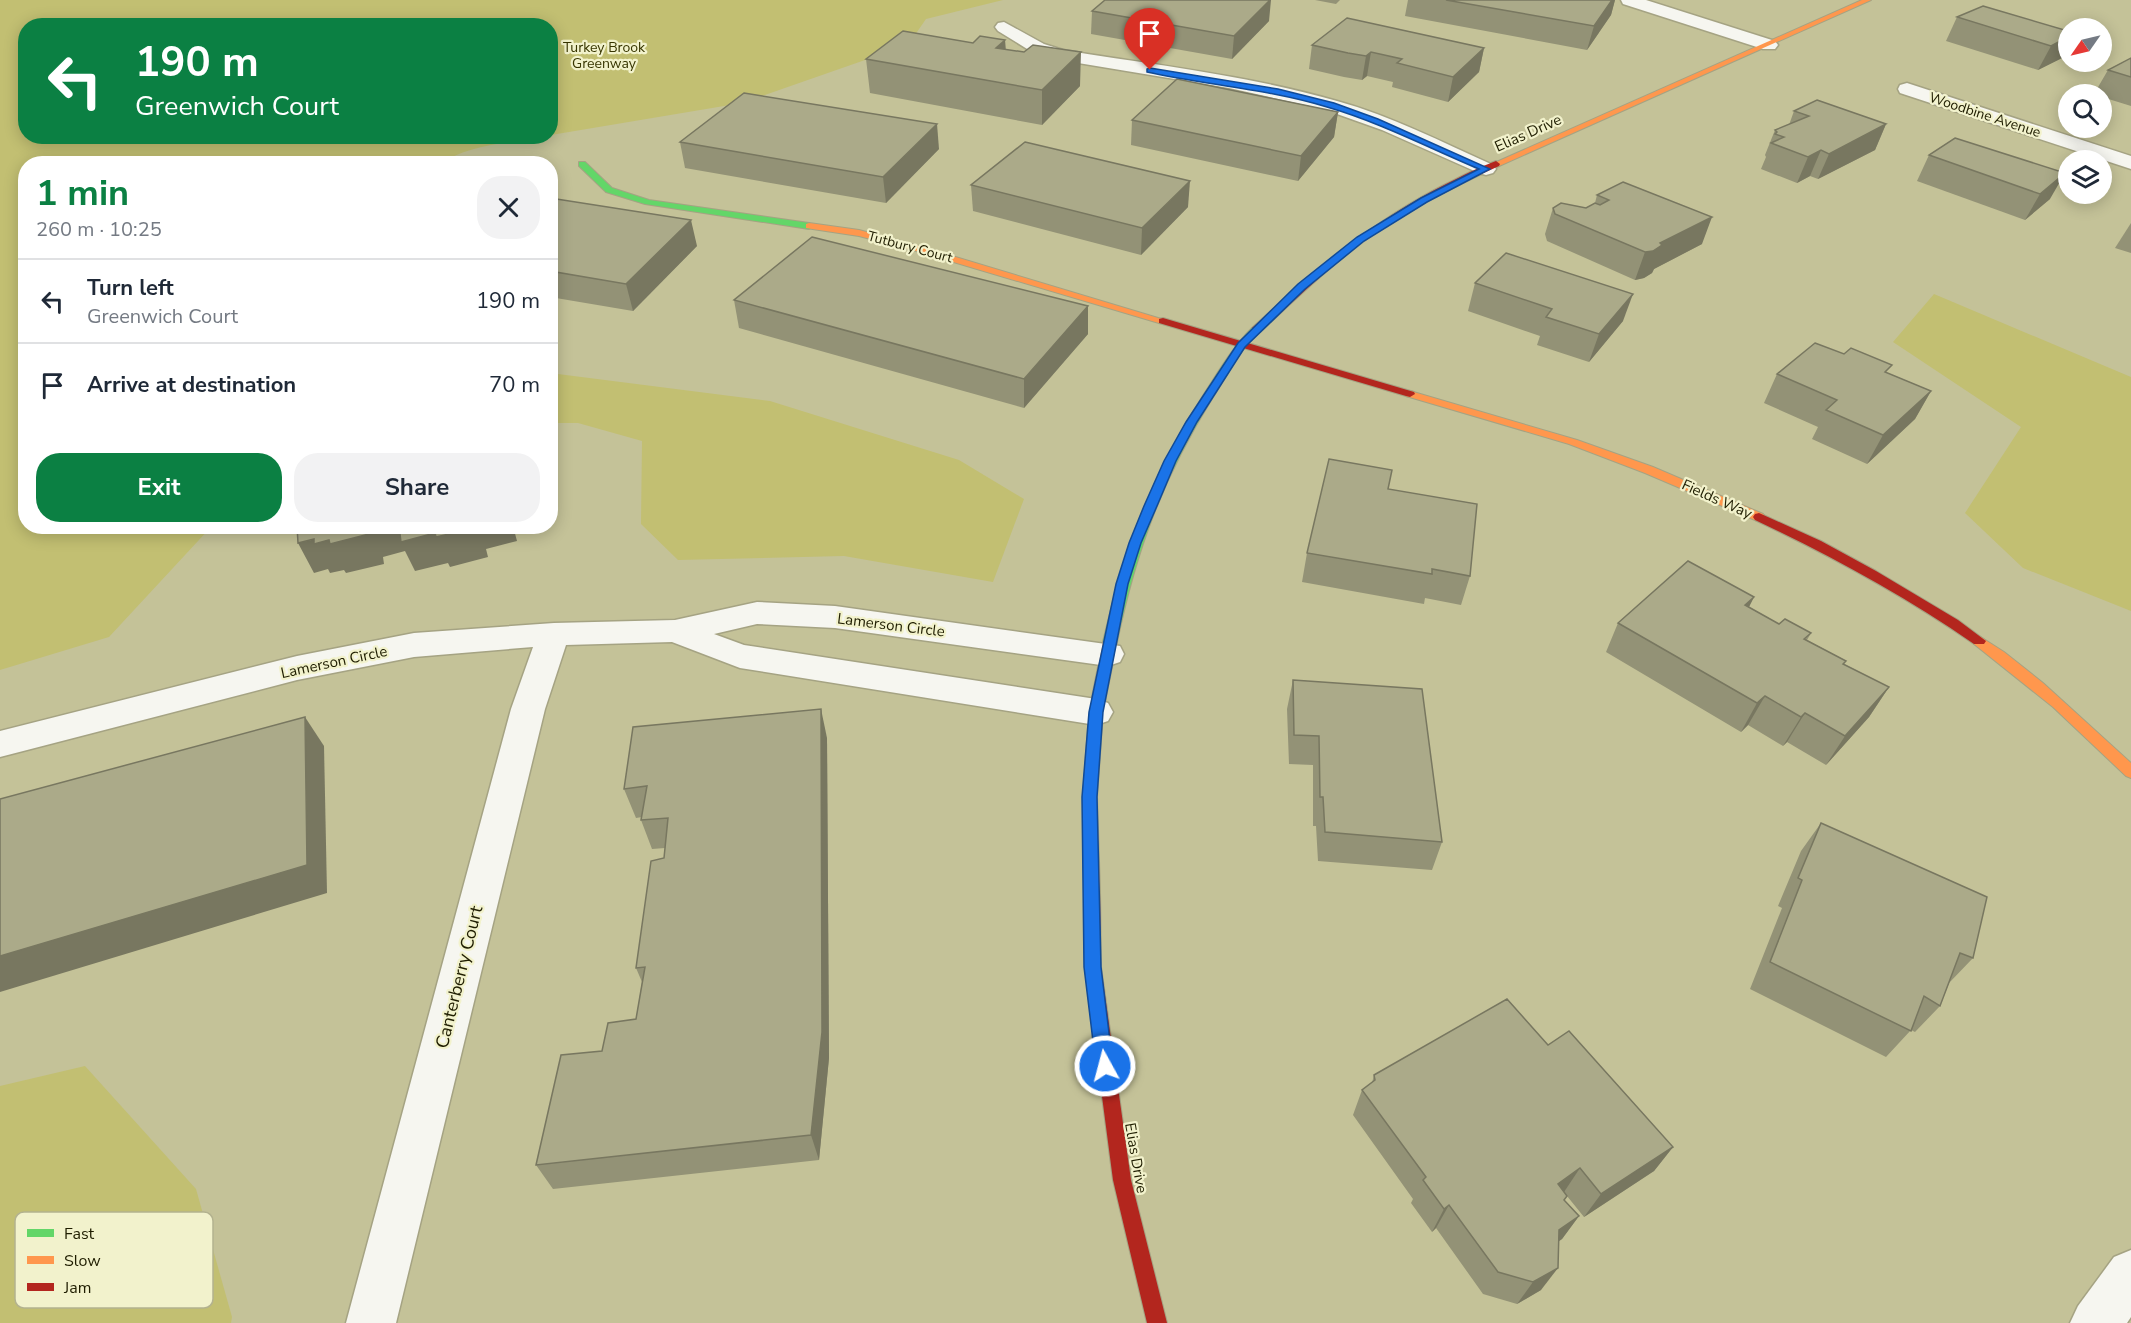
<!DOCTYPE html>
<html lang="en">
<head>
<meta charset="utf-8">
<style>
	:root { --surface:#fff; --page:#f2f2f3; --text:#1f2937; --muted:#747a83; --line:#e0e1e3; --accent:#0b8043 }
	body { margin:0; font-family:"Nunito Sans",sans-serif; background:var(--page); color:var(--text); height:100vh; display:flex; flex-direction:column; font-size:22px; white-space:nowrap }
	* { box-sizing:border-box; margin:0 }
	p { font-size:20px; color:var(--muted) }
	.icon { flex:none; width:33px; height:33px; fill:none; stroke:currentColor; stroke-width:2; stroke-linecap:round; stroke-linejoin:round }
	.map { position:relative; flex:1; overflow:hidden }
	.panel { position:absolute; left:18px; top:156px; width:540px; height:378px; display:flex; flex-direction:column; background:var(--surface); border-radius:24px; box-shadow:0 3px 15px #0003 }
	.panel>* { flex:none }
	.banner { position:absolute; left:18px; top:18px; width:540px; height:126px; border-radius:24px; box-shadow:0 3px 15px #0003; background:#0b8043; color:#fff; overflow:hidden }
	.needle { width:39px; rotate:236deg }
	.fabs { position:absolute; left:2058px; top:18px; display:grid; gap:12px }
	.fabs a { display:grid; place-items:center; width:54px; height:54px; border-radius:50%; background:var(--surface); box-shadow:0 3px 15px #0003; font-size:30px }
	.pin { position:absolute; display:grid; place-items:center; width:51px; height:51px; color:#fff; margin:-62px -26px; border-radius:50% 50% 50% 0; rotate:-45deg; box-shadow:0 0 6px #0007 }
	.pin .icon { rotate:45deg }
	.me { position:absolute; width:66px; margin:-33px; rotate:353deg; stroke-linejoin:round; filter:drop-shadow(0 0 4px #0008) }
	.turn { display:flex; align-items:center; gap:21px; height:126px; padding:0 18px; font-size:27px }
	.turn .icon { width:78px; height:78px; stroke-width:2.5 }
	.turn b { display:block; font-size:42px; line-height:51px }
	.round { display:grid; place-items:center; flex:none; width:63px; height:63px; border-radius:24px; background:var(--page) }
	.overview { display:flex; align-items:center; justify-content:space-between; height:102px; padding:0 18px }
	h1 { font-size:36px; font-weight:700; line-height:45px; color:var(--accent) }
	.button { display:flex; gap:12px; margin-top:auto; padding:12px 18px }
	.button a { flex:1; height:69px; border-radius:24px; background:var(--accent); color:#fff; font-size:24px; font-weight:700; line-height:69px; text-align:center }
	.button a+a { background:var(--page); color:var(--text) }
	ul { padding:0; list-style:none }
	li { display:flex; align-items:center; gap:18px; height:84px; padding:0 18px; border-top:2px solid var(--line) }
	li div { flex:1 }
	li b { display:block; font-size:22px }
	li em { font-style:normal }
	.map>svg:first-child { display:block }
	.green { fill:#c2bf72 }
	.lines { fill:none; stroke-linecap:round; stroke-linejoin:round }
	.street-casing { stroke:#a5a383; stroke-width:3 }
	.fast-casing { stroke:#a5a383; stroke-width:2 }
	.slow-casing { stroke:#a5a383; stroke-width:2 }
	.jam-casing { stroke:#a5a383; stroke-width:2 }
	.street { fill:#f6f6f0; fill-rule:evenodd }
	.fast { fill:#63d668; fill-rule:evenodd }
	.slow { fill:#ff974d; fill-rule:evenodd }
	.jam { fill:#b3261e; fill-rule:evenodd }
	.wall { fill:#939276 }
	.shaded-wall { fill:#787760 }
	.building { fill:#abaa89; stroke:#787760; stroke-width:1.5 }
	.route { fill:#1a73e8; stroke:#114b97; stroke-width:1.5 }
	.labels { text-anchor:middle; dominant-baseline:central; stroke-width:4.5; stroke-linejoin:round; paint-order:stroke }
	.far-park-label { font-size:14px; fill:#373500; stroke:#f2f2cc }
	.far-street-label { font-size:14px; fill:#1f1d00; stroke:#f2f2cc }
	.street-label { font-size:15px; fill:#1f1d00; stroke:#f2f2cc }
	.near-street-label { font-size:18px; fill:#1f1d00; stroke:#f2f2cc }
	.key { fill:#f2f2cc; stroke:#b3b28f; stroke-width:1.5 }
	.key-label { font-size:16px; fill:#1f1d00 }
</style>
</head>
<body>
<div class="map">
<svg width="2131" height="1323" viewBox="0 0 2131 1323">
	<rect width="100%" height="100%" fill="#c4c298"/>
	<!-- green -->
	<g class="green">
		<path d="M0,0H1003L926,19L908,45L742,103L551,135L550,26H26V136L542,137C511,142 466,145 440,164H26V526L211,527L109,637L0,670Z"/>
		<polygon points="1934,294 2131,377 2131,611 2023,568 1965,513 2021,427 1893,342"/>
		<polygon points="550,373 770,401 959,460 1024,499 993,582 844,556 678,560 641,524 642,441 578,423 551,423"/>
		<polygon points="85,1066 196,1189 232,1317 231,1323 0,1323 0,1086"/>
	</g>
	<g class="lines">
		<!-- street casing -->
		<g class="street-casing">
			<g id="street">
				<polygon points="1621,0 1646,0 1775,41 1778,45 1775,49 1763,49 1623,4"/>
				<path d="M1004,22L1044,44L1063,50C1154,65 1247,75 1337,101C1391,116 1442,142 1493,165L1496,169L1493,173L1486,175L1479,173L1382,130L1323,109L1229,88L1054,59L1032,52L998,31L995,27L998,23Z"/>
				<polygon points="1907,83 2131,156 2131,169 1900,93 1898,89 1900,85"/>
				<polygon points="757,602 835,606 1120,646 1124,654 1120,662 1108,666 835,628 757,624 714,634 744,645 1096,699 1108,703 1113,712 1108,721 1096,725 740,668 672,642 566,645 545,709 396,1323 346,1323 511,709 533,647 414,657 297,680 0,757 0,731 297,656 414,633 554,623 675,620"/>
				<polygon points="2131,1250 2131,1317 2127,1323 2070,1323 2078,1306 2114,1257"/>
			</g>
		</g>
		<!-- fast casing -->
		<g class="fast-casing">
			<g id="fast">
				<polygon points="579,162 585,162 612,188 649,200 809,223 814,226 809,229 645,204 606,192 579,166"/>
				<path d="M1256,327L1261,330C1256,336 1250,341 1245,347C1233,362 1224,380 1213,397C1163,477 1136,550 1117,642L1115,645H1105L1103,642C1125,546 1151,477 1204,394C1219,371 1233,347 1252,328Z"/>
			</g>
		</g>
		<!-- slow casing -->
		<g class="slow-casing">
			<g id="slow">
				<polygon points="1862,0 1871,0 1499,166 1492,164"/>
				<polygon points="809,223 859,230 919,246 1168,321 1167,323 1159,323 913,250 859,236 806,228 806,224"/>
				<polygon points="1410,391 1577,440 1653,467 1763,514 1765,517 1759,521 1755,520 1645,473 1569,444 1406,396 1405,394"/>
				<polygon points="1979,636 2004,652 2043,683 2131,763 2131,778 2126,776 2053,707 1974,644 1972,641 1974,638"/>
				<polygon points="1110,637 1117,642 1103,712 1097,797 1100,893 1098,898 1092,900 1086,898 1084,893 1083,797 1089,712 1103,642"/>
			</g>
		</g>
		<!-- jam casing -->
		<g class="jam-casing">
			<g id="jam">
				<path d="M1496,161L1500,164L1499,166C1457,185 1416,205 1378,231C1335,261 1298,297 1260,332H1252V328C1313,273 1372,221 1446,184C1462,176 1479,167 1496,161Z"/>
				<polygon points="1163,318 1414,392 1415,394 1410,397 1406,396 1159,323 1159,319"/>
				<path d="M1759,513L1821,541L1876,571L1958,620L1986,641L1984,644H1974C1905,596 1831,556 1755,520L1753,517L1755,514Z"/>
				<polygon points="1092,886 1098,888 1100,893 1101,967 1131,1180 1167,1323 1147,1323 1113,1180 1085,967 1084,893 1086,888"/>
			</g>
		</g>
		<!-- street -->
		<use href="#street" class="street"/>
		<!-- fast -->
		<use href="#fast" class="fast"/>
		<!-- slow -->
		<use href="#slow" class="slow"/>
		<!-- jam -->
		<use href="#jam" class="jam"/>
	</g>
	<!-- wall -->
	<g class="wall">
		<polygon points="1315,0 1340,0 1336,4"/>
		<polygon points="1408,0 1615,0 1611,15 1587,50 1405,16"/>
		<polygon points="1092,11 1269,21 1232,59 1091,34"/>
		<polygon points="1957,17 2068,31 2064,57 2038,70 1946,41"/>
		<polygon points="1005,40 1006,49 1080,86 1042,125 870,93 866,59"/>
		<polygon points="1312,45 1484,48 1479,72 1448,102 1392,87 1393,82 1367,76 1362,80 1344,77 1309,69"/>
		<polygon points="2131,58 2131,106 2102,97 2102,94 2094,94 2108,70"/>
		<polygon points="1794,111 1886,124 1875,150 1818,179 1810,176 1797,183 1761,169 1766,157 1765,155 1775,130 1789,125"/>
		<polygon points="1338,112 1334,137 1298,181 1131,145 1132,120"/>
		<polygon points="1955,138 2050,199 2025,220 1917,181 1929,155"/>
		<polygon points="680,142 939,149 886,203 685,168"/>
		<polygon points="1623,182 1702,244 1654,269 1652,273 1644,278 1635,280 1547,241 1545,234 1553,208 1586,208 1595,203 1597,195"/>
		<polygon points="971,185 1188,207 1141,255 973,211"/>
		<polygon points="550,198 697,246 633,311 550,297"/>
		<polygon points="2131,223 2131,253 2115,248"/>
		<polygon points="1475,283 1623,321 1589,362 1537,345 1540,336 1468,311"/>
		<polygon points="734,300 1088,306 1088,334 1024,408 739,328"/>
		<polygon points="1888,373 1931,391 1915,419 1867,464 1812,439 1818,427 1764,403 1777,374"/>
		<polygon points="1388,489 1470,576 1461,605 1425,598 1424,604 1302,582 1307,553"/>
		<polygon points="1754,597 1749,607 1779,624 1811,633 1807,640 1846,661 1844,664 1889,687 1869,717 1826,765 1787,742 1783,746 1748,725 1741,732 1606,652 1618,623"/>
		<polygon points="1293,680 1442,842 1432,870 1318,861 1316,826 1313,826 1313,765 1289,764 1287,709"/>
		<polygon points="827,738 829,1058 819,1160 553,1189 536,1165 602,1051 636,1019 642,982 636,968 664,858 665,848 652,849 641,820 642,817 636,818 624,789"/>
		<polygon points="1821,823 1973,958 1949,983 1940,1006 1915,1032 1911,1030 1886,1057 1750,989 1782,908 1778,906 1801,851"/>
		<polygon points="1548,1045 1673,1147 1654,1171 1584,1217 1567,1196 1564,1200 1579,1216 1562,1239 1558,1242 1541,1290 1517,1304 1483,1294 1436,1228 1432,1232 1411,1203 1413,1199 1353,1115 1362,1090 1372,1083 1374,1075"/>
	</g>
	<!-- shaded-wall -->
	<g class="shaded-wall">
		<polygon points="1270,0 1271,0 1269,21 1232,59 1234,36"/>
		<polygon points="1612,0 1615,0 1611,15 1587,50 1594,26"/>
		<polygon points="2068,37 2068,48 2064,57 2038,70 2051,46"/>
		<polygon points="1005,40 1006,74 996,48"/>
		<polygon points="1484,48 1479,72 1448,102 1453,77"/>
		<polygon points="1081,52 1080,86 1042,125 1042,90"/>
		<polygon points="1371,52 1367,76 1362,80 1366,56"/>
		<polygon points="1338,112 1334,137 1298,181 1301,156"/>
		<polygon points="937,124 939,149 886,203 883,177"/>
		<polygon points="1886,124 1875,150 1818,179 1829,154"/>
		<polygon points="1821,150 1810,176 1797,183 1808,157"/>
		<polygon points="2065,173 2050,199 2025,220 2040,194"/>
		<polygon points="1190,181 1188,207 1141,255 1142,228"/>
		<polygon points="1712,217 1702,244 1654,269 1652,273 1644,278 1635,280 1645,252 1660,243"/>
		<polygon points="691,220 697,246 633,311 626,284"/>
		<polygon points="1633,294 1623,321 1589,362 1599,334"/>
		<polygon points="1088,306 1088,334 1024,408 1024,379"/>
		<polygon points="1931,391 1915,419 1867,464 1883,435"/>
		<polygon points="374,526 401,526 435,533 475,526 513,526 517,541 486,549 488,557 450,567 448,563 415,571 405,551 383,557 384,564 346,573 344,570 330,573 328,569 314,573 298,543"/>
		<polygon points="1754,597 1739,626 1745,605"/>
		<polygon points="1889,687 1869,717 1826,765 1845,736"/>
		<polygon points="1765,696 1748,725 1741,732 1757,703"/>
		<polygon points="821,709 827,738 829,1058 819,1160 811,1135"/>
		<polygon points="1805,713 1787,742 1783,746 1801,717"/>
		<polygon points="305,717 324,746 327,893 0,992 0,956"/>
		<polygon points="1673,1147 1654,1171 1584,1217 1601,1194"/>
		<polygon points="1580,1168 1564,1192 1558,1184"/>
		<polygon points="1449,1205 1436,1228 1432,1232 1444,1209"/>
		<polygon points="1579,1216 1562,1239 1542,1252 1559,1230"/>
		<polygon points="1558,1268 1541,1290 1517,1304 1533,1282"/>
	</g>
	<!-- building -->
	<g class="building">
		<polygon points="1105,0 1270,0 1234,36 1092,11"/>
		<polygon points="1446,0 1612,0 1594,26"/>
		<polygon points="1983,6 2068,31 2068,37 2051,46 1957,17"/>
		<polygon points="1347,18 1484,48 1453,77 1397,63 1402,59 1371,52 1366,56 1348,53 1312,45"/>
		<polygon points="903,31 973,43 980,36 1005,40 996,48 1024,52 1033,45 1081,52 1042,90 866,59"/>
		<polygon points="2131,58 2131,77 2108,70"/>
		<polygon points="1177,79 1338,112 1301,156 1132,120"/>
		<polygon points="744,93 937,124 883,177 680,142"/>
		<polygon points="1817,100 1886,124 1829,154 1821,150 1808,157 1771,143 1784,137 1775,134 1777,132 1775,130 1809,116 1794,111"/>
		<polygon points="1955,138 2065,173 2040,194 1929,155"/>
		<polygon points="1025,142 1190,181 1142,228 971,185"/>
		<polygon points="1623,182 1712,217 1660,243 1662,245 1653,251 1645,252 1555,214 1553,208 1561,203 1586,208 1595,203 1600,205 1609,200 1597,195"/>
		<polygon points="550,198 691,220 626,284 550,271"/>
		<polygon points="812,237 1088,306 1024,379 734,300"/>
		<polygon points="1506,253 1633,294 1599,334 1546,317 1552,309 1475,283"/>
		<polygon points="1815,343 1844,354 1851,348 1892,365 1885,372 1931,391 1883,435 1826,410 1837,400 1777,374"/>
		<polygon points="1329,459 1392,470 1388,489 1477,504 1470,576 1432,569 1432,574 1307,553"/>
		<polygon points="297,526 374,526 368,528 369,534 330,544 329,540 314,544 314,539 298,543"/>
		<polygon points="399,526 475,526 475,528 436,537 435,533 401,542"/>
		<polygon points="1688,561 1754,597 1745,605 1779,624 1785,619 1811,633 1804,639 1846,661 1843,664 1889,687 1845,736 1805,713 1801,717 1765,696 1757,703 1618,623"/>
		<polygon points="1293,680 1422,689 1442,842 1325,832 1323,797 1320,797 1319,736 1294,735"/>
		<polygon points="821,709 822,1032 811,1135 536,1165 561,1055 602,1051 608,1023 636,1019 645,967 636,968 651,861 664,858 668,818 641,820 647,786 624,789 633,727"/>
		<polygon points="305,717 307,865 0,956 0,799"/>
		<polygon points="1821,823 1987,897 1973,958 1960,953 1940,1006 1924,996 1911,1031 1770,962 1802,880 1798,878"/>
		<polygon points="1507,999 1548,1045 1569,1031 1673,1147 1601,1194 1580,1168 1558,1184 1567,1196 1564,1200 1579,1216 1559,1230 1558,1268 1533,1282 1498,1272 1449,1205 1444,1209 1423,1180 1426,1177 1362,1090 1375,1080 1374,1075"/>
	</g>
	<!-- route -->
	<path class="route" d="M1150,68L1278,89L1334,103L1378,119L1490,169L1427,202L1364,241L1305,289L1245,347L1197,422L1176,461L1157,506L1141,543L1128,584L1103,712L1097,797L1101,967L1113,1066L1111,1072L1105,1075L1098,1072L1096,1066L1084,967L1082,797L1089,712L1116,584L1129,543L1144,506L1164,461L1186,422L1238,343L1298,284L1357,237L1421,198L1479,169C1429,148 1379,122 1327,107C1268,89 1207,85 1147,72V69Z"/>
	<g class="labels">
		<!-- far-park labels -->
		<g class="far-park-label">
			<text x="604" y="47">Turkey Brook<tspan x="604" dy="16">Greenway</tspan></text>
		</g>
		<!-- far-street labels -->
		<g class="far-street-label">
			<text transform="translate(1985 115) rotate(18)">Woodbine Avenue</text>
			<text transform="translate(910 247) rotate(15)">Tutbury Court</text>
		</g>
		<!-- street labels -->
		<g class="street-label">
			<text transform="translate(1528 133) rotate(-24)">Elias Drive</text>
			<text transform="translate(1717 499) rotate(24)">Fields Way</text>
			<text transform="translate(891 625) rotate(7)">Lamerson Circle</text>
			<text transform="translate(334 662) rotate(-12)">Lamerson Circle</text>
			<text transform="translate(1136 1158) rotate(80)">Elias Drive</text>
		</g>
		<!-- near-street labels -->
		<g class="near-street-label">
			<text transform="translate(459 977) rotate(-76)">Canterberry Court</text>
		</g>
	</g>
	<!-- legend -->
	<rect x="15" y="1212" width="198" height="96" rx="9" class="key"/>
	<rect x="27" y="1229" width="27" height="8" fill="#63d668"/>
	<rect x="27" y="1256" width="27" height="8" fill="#ff974d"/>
	<rect x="27" y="1283" width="27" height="8" fill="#b3261e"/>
	<g class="key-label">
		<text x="64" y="1239">Fast</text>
		<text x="64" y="1266">Slow</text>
		<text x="64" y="1293">Jam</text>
	</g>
</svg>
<div class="fabs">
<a><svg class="needle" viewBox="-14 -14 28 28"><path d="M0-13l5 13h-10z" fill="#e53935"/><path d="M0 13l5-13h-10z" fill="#747a83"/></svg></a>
<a><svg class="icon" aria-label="search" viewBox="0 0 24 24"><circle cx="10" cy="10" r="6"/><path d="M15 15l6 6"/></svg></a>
<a><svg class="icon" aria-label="layers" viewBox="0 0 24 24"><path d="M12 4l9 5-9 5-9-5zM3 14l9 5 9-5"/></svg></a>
</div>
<div class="pin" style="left:1150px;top:70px;background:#d93025"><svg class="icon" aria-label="arrive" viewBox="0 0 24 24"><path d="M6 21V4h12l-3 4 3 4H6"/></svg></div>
<svg class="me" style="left:1105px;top:1066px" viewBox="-20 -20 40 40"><circle r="17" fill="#1a73e8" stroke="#fff" stroke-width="3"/><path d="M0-11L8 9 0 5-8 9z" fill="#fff"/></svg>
<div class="banner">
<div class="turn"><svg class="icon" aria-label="left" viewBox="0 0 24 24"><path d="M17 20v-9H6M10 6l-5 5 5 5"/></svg><div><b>190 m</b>Greenwich Court</div></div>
</div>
<section class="panel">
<div class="overview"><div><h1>1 min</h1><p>260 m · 10:25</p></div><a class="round"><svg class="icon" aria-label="close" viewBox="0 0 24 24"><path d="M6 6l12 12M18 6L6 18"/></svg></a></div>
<ul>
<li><svg class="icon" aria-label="left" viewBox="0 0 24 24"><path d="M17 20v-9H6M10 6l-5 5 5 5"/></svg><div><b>Turn left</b><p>Greenwich Court</p></div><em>190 m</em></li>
<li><svg class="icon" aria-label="arrive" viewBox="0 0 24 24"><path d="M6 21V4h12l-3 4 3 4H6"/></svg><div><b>Arrive at destination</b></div><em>70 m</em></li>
</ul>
<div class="button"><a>Exit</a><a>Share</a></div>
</section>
</div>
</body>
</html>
